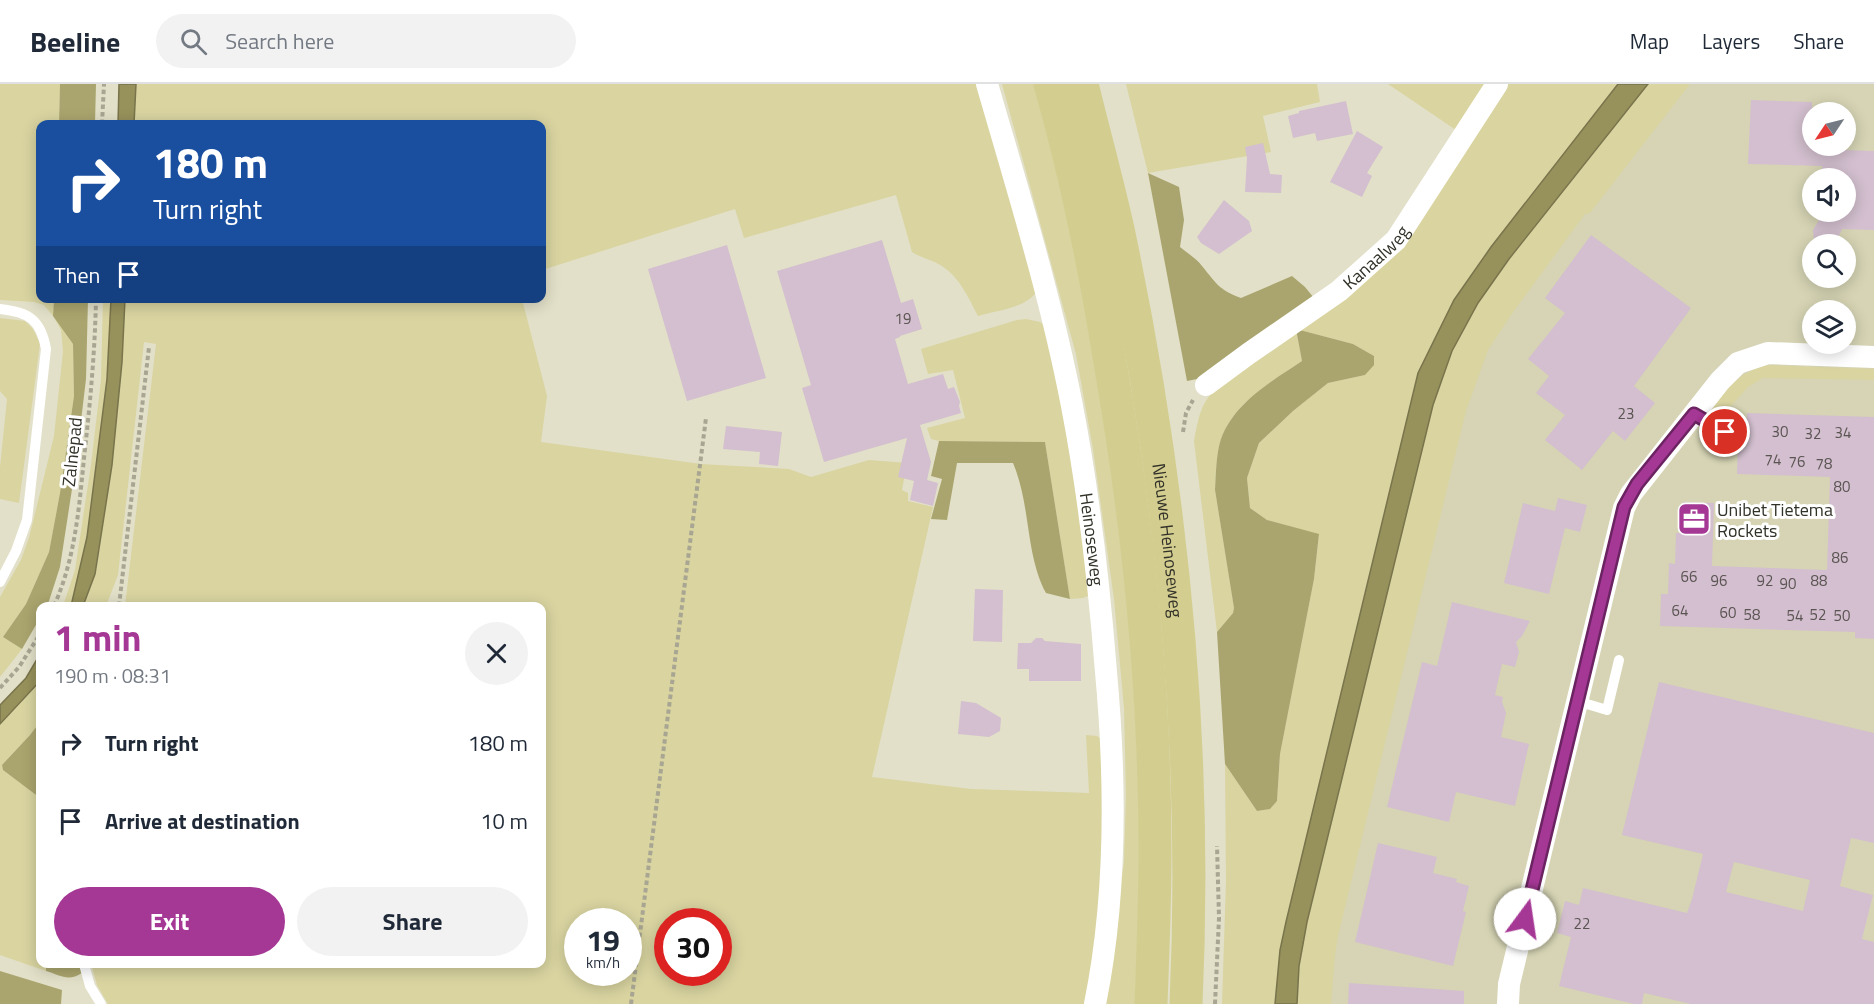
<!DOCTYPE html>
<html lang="en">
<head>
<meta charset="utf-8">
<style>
	:root { --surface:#fff; --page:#f2f2f3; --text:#1f2937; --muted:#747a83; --line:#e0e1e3; --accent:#a53795 }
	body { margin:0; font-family:"Titillium Web",sans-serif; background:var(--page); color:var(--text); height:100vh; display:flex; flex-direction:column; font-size:22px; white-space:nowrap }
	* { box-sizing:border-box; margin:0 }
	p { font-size:20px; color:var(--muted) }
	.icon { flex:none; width:33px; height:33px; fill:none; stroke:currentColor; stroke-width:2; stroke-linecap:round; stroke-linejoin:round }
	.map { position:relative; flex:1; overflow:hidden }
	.drawer { position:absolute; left:36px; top:518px; width:510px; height:366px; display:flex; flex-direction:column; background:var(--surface); border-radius:12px; box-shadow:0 3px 15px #0003 }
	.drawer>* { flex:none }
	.top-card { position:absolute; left:36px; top:36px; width:510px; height:183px; border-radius:12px; box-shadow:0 3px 15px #0003; background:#1a4fa0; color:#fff; overflow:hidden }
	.needle { width:39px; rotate:235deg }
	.fabs { position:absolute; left:1802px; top:18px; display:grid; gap:12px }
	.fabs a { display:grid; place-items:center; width:54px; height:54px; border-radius:50%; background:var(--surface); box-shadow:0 3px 15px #0003; font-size:30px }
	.speed { position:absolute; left:564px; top:824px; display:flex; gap:12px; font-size:30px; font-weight:700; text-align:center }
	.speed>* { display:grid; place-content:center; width:78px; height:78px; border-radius:50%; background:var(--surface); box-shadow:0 3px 15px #0003; line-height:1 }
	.speed small { font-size:15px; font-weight:400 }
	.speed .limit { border:9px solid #d22; background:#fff; color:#111 }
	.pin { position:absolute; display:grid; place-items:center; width:51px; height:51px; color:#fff; margin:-26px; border:3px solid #fff; border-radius:50%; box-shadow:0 2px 6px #0007 }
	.me { position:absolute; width:66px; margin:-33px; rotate:14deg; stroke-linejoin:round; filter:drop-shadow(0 0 4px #0008) }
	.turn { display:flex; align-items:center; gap:21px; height:126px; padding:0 18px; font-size:27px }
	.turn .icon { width:78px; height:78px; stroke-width:2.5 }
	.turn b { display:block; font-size:42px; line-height:51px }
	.then { display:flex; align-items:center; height:57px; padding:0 18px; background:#0003; gap:12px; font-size:22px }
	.round { display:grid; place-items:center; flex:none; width:63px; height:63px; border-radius:32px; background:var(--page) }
	.headline { display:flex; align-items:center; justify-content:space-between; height:102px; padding:0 18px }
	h1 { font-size:36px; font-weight:700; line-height:45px; color:var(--accent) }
	.cta { display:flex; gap:12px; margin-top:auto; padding:12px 18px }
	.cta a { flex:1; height:69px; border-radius:36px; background:var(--accent); color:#fff; font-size:24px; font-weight:700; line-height:69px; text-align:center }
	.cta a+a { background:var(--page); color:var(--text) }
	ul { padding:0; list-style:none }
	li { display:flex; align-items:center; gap:18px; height:78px; padding:0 18px }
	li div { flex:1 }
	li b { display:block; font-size:22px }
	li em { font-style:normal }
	header { display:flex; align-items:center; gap:36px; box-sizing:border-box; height:84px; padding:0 30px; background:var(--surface); border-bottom:2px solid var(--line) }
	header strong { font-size:28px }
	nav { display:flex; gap:33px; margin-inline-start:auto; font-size:21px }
	.search { width:420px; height:54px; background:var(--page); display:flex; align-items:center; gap:15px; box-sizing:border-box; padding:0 21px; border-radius:33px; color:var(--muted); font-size:22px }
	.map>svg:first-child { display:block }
	.built { fill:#d6d4b4; fill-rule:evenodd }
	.green { fill:#d9d4a0; fill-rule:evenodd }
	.forest { fill:#aaa56e }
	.water { fill:#97915b; stroke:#79744c; stroke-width:1.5 }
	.building { fill:#d3bfcf; fill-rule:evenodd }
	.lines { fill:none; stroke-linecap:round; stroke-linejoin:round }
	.path { stroke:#a8a693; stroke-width:4; stroke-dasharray:4.5 3; stroke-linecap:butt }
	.service { stroke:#fff; stroke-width:10 }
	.minor { stroke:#fff; stroke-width:22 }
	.trunk { stroke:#d3ce90; stroke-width:33 }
	.route-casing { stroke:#6b2461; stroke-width:15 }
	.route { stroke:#a53795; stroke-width:10 }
	.labels { text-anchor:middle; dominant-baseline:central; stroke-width:6; stroke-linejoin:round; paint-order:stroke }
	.number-label { font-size:15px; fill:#5a5452 }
	.street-label { font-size:18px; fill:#323128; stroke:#fff }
	.poi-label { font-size:18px; fill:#323128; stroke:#fff; text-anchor:start }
</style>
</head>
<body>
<header>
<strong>Beeline</strong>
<div class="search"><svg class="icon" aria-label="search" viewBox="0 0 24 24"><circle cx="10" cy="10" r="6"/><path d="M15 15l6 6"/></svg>Search here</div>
<nav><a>Map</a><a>Layers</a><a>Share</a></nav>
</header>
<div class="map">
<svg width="1874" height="920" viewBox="0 0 1874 920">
	<rect width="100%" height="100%" fill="#e2e0c8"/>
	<!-- built -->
	<path class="built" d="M1675,0H1874V920H1325L1341,780L1469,282ZM1812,28H1845V62H1812ZM1812,94H1845V128H1812ZM1812,160H1845V194H1812ZM1812,226H1845V260H1812Z"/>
	<!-- green -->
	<g class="green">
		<polygon points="0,0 60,0 59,40 40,40 40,214 54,215 53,232 73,260 74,312 60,409 49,468 26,520 3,553 22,565 0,593 0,513 21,476 29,454 54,352 63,267 61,246 53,232 44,221 34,218 0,216"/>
		<path d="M136,0H978L1037,207C1025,225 997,226 978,232C968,213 960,194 942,182C933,176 921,174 912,168L896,111L744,154L735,125L542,186V40H134Z"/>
		<polygon points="1002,0 1036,0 1068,124 1118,404 1139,626 1141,920 1105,920 1124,778 1126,710 1124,624 1114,515 1093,365 1076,270"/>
		<polygon points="1126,0 1317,0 1320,18 1263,32 1271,68 1148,89"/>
		<polygon points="1388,0 1492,0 1459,48"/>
		<path d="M1504,0H1618L1491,163L1454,216L1418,289L1286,838L1280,866L1275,920H1222L1226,797L1225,680L1257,727L1270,725L1277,717L1280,670L1314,495L1319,451L1267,436L1250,424L1247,394L1259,359L1293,327L1328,299L1365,291L1373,281L1374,272L1353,260L1296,245L1302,277C1273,297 1232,319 1221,356C1216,372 1216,390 1215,406L1234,524L1233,529L1217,548L1194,357C1198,337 1200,319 1216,305C1242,284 1269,264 1297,244C1330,221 1375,194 1400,162C1425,129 1454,87 1474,51C1484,33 1493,17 1504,0Z"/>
		<polygon points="1648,0 1690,0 1590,129 1585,130 1511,231 1488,266 1466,327 1338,852 1335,871 1331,920 1297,920 1299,882 1307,839 1433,321 1452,267 1478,219 1509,175"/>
		<polygon points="103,215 111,215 107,295 87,453 72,519 71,522 63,522 75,486 91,381 101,296"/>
		<path d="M125,215H522L547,312L541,358L701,380L789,385L811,393L869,376L907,379L902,406L908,409V417L933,423L872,693L971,705L1089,709L1086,651L1097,652L1105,657L1103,799L1089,920H108L97,901L91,879H542V522H125L156,260L144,258L118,491L106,522H83L95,490L122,278ZM578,837H628V888H578ZM668,837H718V888H668Z"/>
		<polygon points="0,234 25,237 33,245 40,260 19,419 0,415 0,383 7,315 0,307"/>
		<polygon points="1026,235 1040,238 1047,244 1070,351 1090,511 1083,514 1070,515 1045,358 939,357 931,355 927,344 965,334 953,286 928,290 921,265 1017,236"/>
		<path d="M1768,281L1874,285V296L1763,294L1748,303L1720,334H1713L1710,328C1724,305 1742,286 1768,281Z"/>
		<polygon points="40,597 40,638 30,651 2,681 3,686 40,714 40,879 46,879 46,887 0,871 0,640"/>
	</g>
	<!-- forest -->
	<g class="forest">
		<polygon points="60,0 96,0 95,40 59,40"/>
		<path d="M1148,89L1179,103L1184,136L1180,163C1187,169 1196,174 1202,182C1216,199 1219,206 1241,214L1292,192L1305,203L1314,214L1207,293L1187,297Z"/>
		<polygon points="54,215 88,215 86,295 76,379 60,483 49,517 46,522 40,522 40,534 22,565 3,553 26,520 49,468 60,409 74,312 73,260 53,232"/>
		<path d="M1296,245L1353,260L1374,272V281L1365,291L1328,299L1293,327L1259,359L1247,394L1250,424L1267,436L1319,450L1314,495L1280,670L1277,717L1270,725L1257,727L1225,680L1217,548L1233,529L1234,524L1215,406C1216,390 1216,370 1221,355C1234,319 1272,297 1302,277Z"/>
		<path d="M939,357L1045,358L1070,515L1046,509C1025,470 1031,421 1013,379H957L947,436L931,435L942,395L931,392Z"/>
		<polygon points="40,638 40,714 3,686 2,681 30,651"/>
		<path d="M46,879H79L82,889C68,898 60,891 46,887Z"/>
		<polygon points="0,887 62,906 61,920 0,920"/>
	</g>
	<!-- water -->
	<g class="water">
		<polygon points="119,0 136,0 134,40 118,40"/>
		<polygon points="1618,0 1648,0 1509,175 1478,219 1452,267 1433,321 1307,838 1299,882 1297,920 1275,920 1280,866 1286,838 1418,289 1454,216 1491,163"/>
		<polygon points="111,215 125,215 122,278 112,381 95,490 83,522 71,522 87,453 107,295"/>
		<polygon points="40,570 40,597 0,640 0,621 26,594"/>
	</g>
	<!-- building -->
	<g class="building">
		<polygon points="1751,16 1812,18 1812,62 1843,62 1843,66 1874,67 1874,146 1842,145 1837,156 1828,160 1814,156 1813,146 1821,133 1821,128 1845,128 1845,94 1822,94 1822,82 1748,80"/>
		<polygon points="1346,17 1353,50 1317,57 1315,49 1293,54 1288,32 1299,29 1299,27"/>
		<polygon points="1357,47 1383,63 1367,89 1372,92 1362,113 1330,98"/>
		<polygon points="1263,59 1270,90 1282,91 1281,109 1245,108 1247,74 1245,63"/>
		<polygon points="1224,116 1249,137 1252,147 1219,170 1201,159 1197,153"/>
		<polygon points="1591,151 1691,224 1634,302 1655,319 1625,357 1613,347 1582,386 1545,356 1565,331 1536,309 1549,292 1528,275 1565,229 1545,214"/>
		<polygon points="882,156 901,219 913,215 922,245 900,252 900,253 895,255 908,300 943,290 948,305 954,303 960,318 959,322 961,329 920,341 931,378 927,396 938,399 933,422 910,416 914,397 898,393 907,354 824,378 802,304 811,301 777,187"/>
		<polygon points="727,161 766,294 687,317 648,185"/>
		<polygon points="1747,329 1874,333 1874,555 1855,554 1855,548 1660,542 1661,510 1668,510 1669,479 1675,480 1676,449 1682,449 1683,418 1714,419 1712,482 1827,486 1830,393 1737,390 1738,358 1746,359"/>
		<polygon points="726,342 782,348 778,382 759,380 760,368 723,365"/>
		<polygon points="1558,414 1587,421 1580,448 1565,444 1549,510 1504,499 1523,419 1555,427"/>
		<polygon points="975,505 1003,506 1002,558 973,557"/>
		<polygon points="1452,518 1530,537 1522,552 1516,558 1519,568 1515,583 1502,580 1495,611 1503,613 1502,618 1506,629 1501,653 1529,660 1515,722 1456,708 1449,738 1387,723 1422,578 1437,582"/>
		<polygon points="1036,554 1042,554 1045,557 1081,560 1081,597 1029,597 1029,585 1017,585 1018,559 1031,559"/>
		<path d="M1659,598L1874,649V759L1851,754L1840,802L1873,811L1862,855L1874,858V920H1691L1644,909L1642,920H1634L1559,902L1571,853L1557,849L1565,817L1579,821L1583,804L1687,829L1692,815L1703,770L1622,751ZM1734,778L1810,796L1803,827L1726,808Z"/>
		<polygon points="961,617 976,619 1001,634 1000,647 989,653 958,650"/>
		<polygon points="1378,759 1437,773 1433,789 1457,795 1456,798 1469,802 1463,827 1466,828 1453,882 1355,858"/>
		<polygon points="1349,899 1464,907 1464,920 1348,920"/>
	</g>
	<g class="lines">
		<!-- path -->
		<g class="path">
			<polyline points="102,40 104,0"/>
			<polyline points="1183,348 1186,329 1193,316"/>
			<path d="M54,522C75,475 79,425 84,374C90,321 95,268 96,214"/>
			<polyline points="119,522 149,263"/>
			<polyline points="0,604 19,583 40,550"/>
			<polyline points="631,920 706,334"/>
			<polyline points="1215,920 1219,834 1217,762"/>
		</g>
		<!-- service -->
		<g class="service">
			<path d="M0,225C29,228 41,236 46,265L27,436L16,467L0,498"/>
			<polyline points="1693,330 1725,348"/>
			<polyline points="1577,617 1607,626 1619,576"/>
			<polyline points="85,884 90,902 101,920"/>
		</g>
		<!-- minor -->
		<g class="minor">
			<path id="s1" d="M987,0C1018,107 1051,213 1072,322C1089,410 1099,499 1106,588C1116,697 1117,812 1095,920"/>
			<path id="s2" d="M1206,301L1248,270L1339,207L1396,156L1497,0"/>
			<polyline points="1508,920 1509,900 1624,424 1631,410 1720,297 1738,279 1768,269 1874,273"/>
		</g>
		<!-- trunk -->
		<g class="trunk">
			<path d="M1050,0C1076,91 1095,185 1110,278C1138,439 1155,603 1155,766C1155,817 1153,869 1151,920"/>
			<path id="s3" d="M1082,0C1094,50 1108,99 1119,150C1172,402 1198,662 1186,920"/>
		</g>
	</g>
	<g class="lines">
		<!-- route casing -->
		<g class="route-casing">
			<polyline id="route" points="1525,835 1624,423 1637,400 1694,330 1725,348"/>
		</g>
		<!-- route -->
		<use href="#route" class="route"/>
	</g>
	<!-- icons -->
	<defs>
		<g id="office-square" transform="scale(1.725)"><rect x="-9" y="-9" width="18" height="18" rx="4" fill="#a53795" stroke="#fff"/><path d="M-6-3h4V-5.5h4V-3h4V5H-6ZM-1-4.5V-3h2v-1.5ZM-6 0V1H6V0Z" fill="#fff"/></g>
	</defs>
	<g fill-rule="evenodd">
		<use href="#office-square" x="1694" y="435"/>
	</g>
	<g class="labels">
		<!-- number labels -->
		<g class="number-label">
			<text x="903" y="234">19</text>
			<text x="1626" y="329">23</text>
			<text x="1780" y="347">30</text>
			<text x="1843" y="348">34</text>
			<text x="1813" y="349">32</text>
			<text x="1773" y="375">74</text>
			<text x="1797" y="377">76</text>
			<text x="1824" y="379">78</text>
			<text x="1842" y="402">80</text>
			<text x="1840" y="473">86</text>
			<text x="1689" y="492">66</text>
			<text x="1719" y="496">96</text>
			<text x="1765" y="496">92</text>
			<text x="1819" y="496">88</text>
			<text x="1788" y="499">90</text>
			<text x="1680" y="526">64</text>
			<text x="1728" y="528">60</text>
			<text x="1752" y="530">58</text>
			<text x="1818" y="530">52</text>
			<text x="1795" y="531">54</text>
			<text x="1842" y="531">50</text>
			<text x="1582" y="839">22</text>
		</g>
		<!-- street labels -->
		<g class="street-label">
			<text stroke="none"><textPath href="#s2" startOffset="213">Kanaalweg</textPath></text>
			<text transform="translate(72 368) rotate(-84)">Zalnepad</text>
			<text stroke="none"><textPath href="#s1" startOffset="468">Heinoseweg</textPath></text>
			<text stroke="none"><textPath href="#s3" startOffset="465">Nieuwe Heinoseweg</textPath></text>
		</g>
		<!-- poi labels -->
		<g class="poi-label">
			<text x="1717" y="425">Unibet Tietema<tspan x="1717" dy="21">Rockets</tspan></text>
		</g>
	</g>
</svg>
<div class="fabs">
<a><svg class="needle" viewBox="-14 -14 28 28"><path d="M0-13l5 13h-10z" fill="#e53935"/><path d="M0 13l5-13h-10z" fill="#747a83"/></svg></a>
<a><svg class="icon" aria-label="sound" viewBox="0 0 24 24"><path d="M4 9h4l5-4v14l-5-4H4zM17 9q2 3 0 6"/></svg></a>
<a><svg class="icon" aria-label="search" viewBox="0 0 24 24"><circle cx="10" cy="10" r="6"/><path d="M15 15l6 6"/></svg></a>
<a><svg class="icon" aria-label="layers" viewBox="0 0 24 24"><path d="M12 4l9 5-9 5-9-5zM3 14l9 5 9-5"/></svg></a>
</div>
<div class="speed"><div>19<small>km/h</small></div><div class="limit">30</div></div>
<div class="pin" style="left:1725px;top:348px;background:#d93025"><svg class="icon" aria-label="arrive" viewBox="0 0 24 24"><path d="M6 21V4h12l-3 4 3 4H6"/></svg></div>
<svg class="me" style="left:1525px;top:835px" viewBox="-20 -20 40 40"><circle r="19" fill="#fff"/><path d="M0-13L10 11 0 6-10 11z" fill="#a53795"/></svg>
<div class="top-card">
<div class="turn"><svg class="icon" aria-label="right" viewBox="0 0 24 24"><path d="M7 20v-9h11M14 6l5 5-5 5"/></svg><div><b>180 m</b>Turn right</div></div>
<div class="then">Then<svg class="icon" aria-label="arrive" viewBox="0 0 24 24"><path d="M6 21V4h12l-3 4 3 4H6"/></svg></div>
</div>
<section class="drawer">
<div class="headline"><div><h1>1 min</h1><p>190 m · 08:31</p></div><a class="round"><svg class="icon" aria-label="close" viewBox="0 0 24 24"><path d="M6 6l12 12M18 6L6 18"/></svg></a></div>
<ul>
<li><svg class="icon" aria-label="right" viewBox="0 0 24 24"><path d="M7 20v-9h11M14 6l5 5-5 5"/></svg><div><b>Turn right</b></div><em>180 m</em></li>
<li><svg class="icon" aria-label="arrive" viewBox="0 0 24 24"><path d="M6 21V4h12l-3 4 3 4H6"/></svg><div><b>Arrive at destination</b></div><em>10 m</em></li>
</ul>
<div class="cta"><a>Exit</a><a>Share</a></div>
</section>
</div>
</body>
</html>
